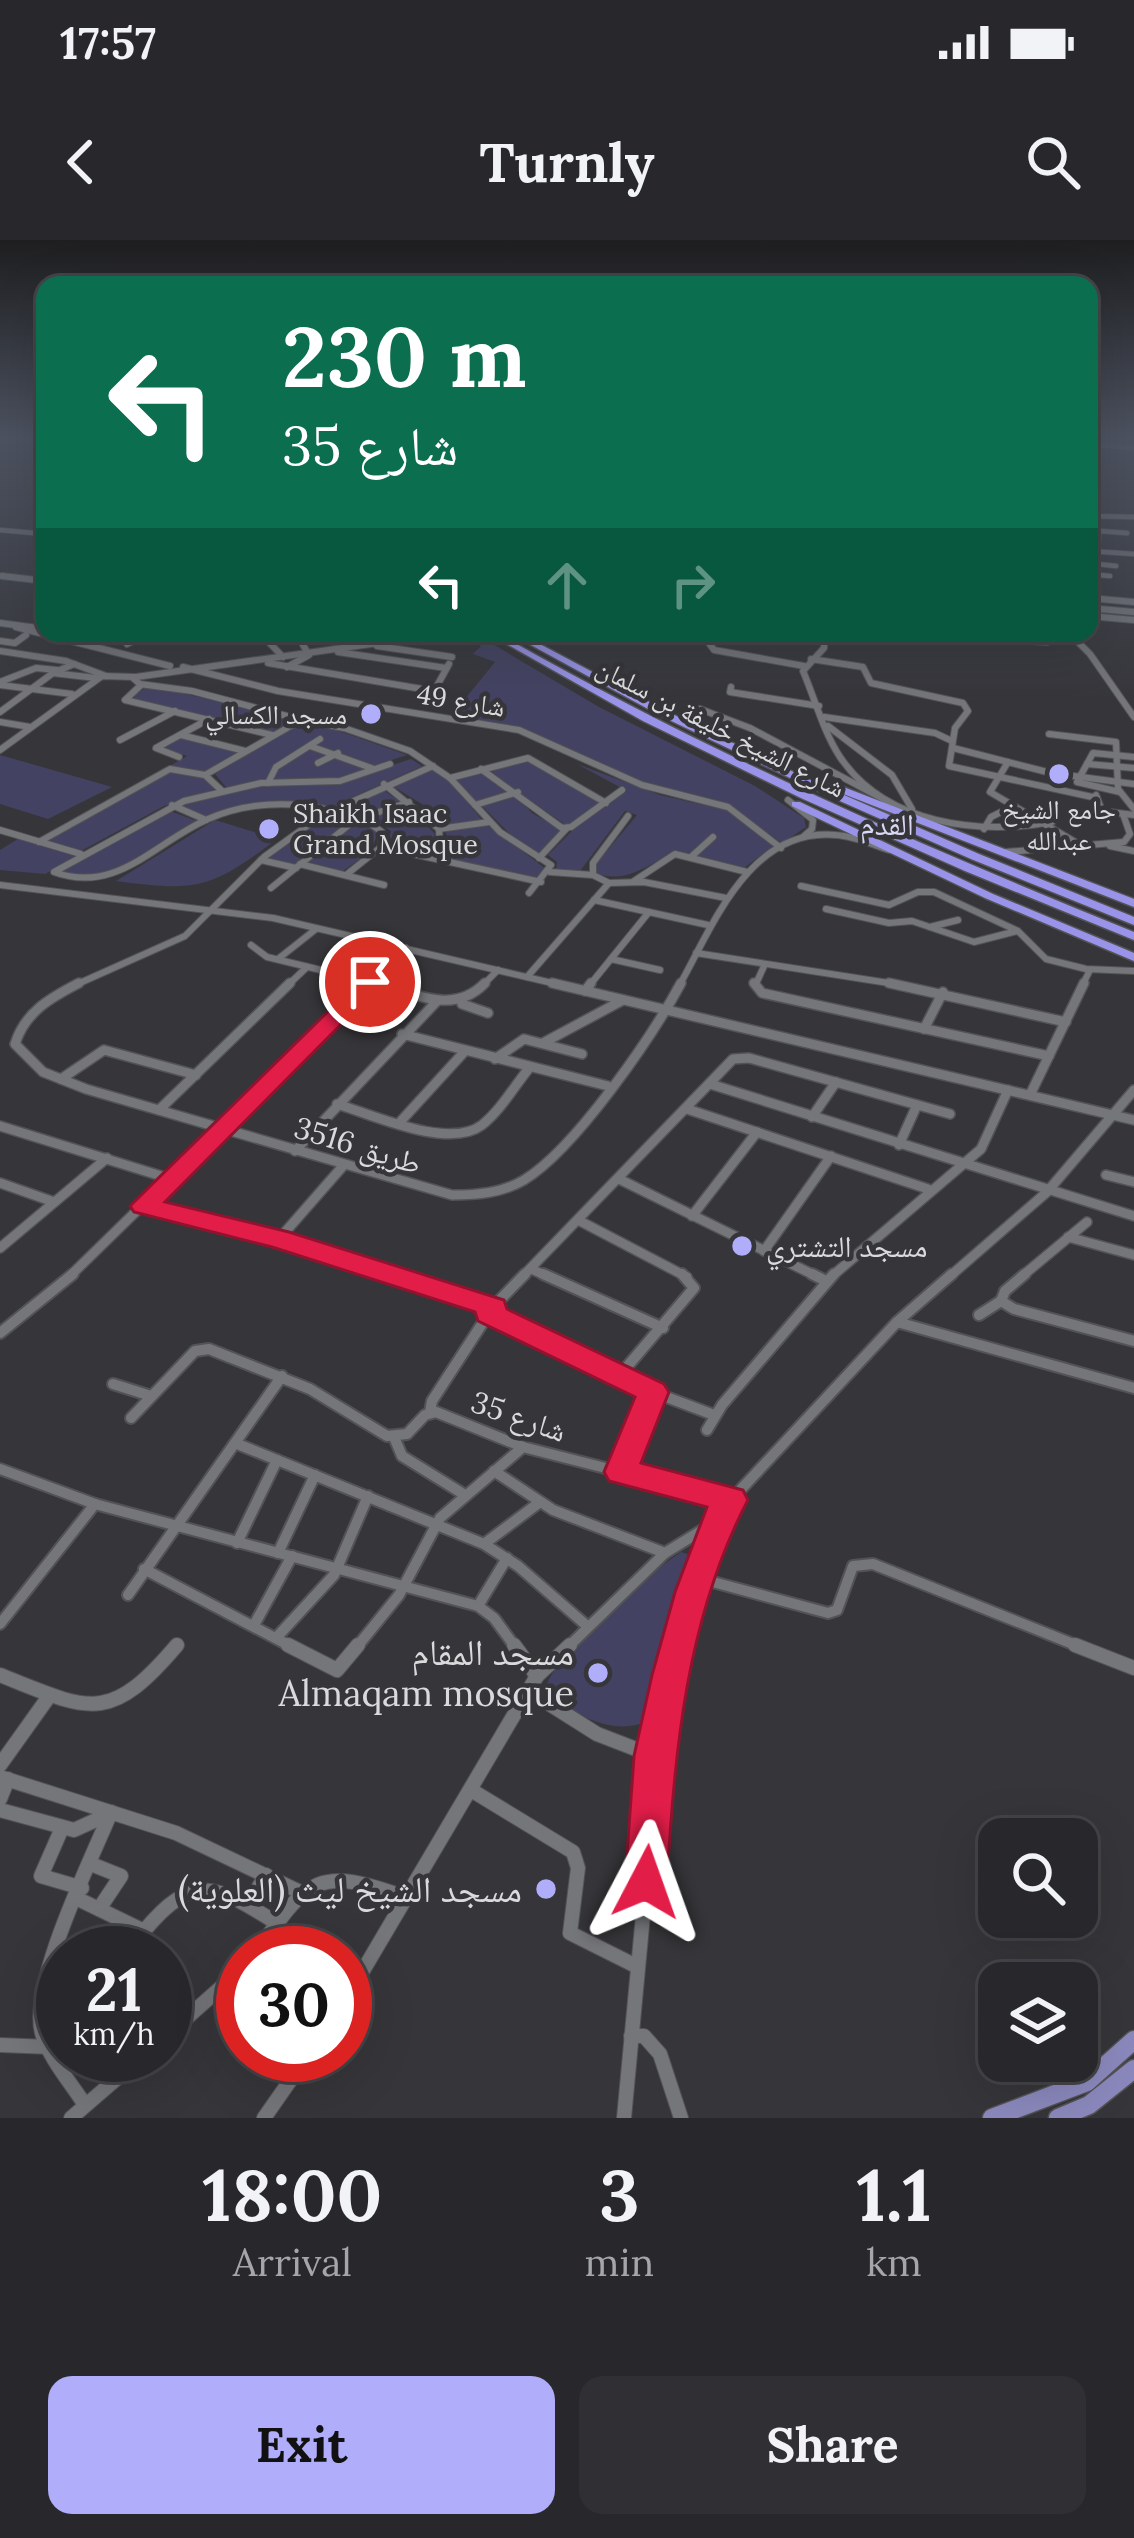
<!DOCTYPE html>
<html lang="en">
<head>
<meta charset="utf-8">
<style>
	:root { --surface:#28282c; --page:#303034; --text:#f1f3f6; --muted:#a5a6a9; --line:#444448; --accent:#b0adfa }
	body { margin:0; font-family:Lora,"Noto Naskh Arabic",serif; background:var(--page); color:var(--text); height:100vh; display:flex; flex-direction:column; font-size:45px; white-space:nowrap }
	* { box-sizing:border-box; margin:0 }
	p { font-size:39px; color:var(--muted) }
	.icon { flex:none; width:66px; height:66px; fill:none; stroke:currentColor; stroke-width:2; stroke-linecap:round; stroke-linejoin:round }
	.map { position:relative; height:1878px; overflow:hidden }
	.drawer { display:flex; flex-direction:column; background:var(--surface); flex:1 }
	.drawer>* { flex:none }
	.hud { position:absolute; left:36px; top:36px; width:1062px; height:366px; border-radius:24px; box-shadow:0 12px 48px #0002,0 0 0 3px var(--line); background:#0b6e4f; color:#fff; overflow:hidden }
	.controls { position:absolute; left:978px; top:1578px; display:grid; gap:24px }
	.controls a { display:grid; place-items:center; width:120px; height:120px; border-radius:24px; background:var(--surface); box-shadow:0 12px 48px #0002,0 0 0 3px var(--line); font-size:60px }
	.speed { position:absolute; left:36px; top:1686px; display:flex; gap:24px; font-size:60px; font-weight:700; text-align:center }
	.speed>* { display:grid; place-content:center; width:156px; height:156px; border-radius:50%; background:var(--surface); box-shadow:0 12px 48px #0002,0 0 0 3px var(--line); line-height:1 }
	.speed small { font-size:30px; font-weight:400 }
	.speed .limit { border:18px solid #d22; background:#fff; color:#111 }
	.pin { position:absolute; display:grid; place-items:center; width:102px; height:102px; color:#fff; margin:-51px; border:6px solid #fff; border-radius:50%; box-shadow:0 3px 12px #0007 }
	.me { position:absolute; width:132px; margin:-66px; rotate:4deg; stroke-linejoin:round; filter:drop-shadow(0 0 9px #0008) }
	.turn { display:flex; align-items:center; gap:42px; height:252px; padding:0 48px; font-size:54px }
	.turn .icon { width:156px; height:156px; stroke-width:2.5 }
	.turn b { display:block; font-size:84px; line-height:102px }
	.lanes { display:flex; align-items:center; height:114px; padding:0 48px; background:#0003; justify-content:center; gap:60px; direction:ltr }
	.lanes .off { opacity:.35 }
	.eta { display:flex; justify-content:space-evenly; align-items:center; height:204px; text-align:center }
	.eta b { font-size:72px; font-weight:800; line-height:84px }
	.action { display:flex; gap:24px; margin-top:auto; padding:24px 48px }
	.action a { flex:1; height:138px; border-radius:24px; background:var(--accent); color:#111; font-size:48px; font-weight:800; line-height:138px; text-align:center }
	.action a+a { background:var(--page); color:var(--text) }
	.status { display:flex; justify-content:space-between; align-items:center; height:84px; padding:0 60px; background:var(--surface); direction:ltr }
	.status svg { height:33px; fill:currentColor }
	header { display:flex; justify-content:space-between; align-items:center; height:156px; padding:0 48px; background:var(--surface); font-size:54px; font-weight:800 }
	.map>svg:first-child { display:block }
	.green { fill:#434262 }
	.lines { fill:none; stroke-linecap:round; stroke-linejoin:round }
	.minor-far4-casing { stroke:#535355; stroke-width:6 }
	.minor-far3-casing { stroke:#535355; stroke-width:8 }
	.minor-far2-casing { stroke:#535355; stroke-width:12 }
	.minor-far1-casing { stroke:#535355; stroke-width:14 }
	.minor-casing { stroke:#535355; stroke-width:16 }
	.major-casing { stroke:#535355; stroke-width:21 }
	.highway-casing { stroke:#535355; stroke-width:3 }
	.minor-far4 { stroke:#75767a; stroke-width:4.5 }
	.minor-far3 { stroke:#75767a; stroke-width:6 }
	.minor-far2 { stroke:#75767a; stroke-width:9 }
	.minor-far1 { stroke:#75767a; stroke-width:10 }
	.minor { stroke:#75767a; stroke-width:14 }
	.major { stroke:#8b88bd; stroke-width:18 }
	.highway { fill:#9994ea; fill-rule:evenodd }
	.route { fill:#e11d48; stroke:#92132f; stroke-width:3 }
	.poi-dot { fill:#b0adfa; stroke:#36363a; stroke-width:4.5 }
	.labels { text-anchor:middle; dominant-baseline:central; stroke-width:9; stroke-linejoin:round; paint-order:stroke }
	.far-street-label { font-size:27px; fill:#dadadc; stroke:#36363a }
	.far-poi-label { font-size:27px; fill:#dadadc; stroke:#36363a; text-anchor:end }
	.far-quarter-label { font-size:30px; fill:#d8d8f5; stroke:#36363a }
	.street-label { font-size:30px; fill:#dadadc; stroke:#36363a }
	.poi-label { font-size:30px; fill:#dadadc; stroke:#36363a; text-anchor:start }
	.near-poi-label { font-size:36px; fill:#dadadc; stroke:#36363a; text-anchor:end }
</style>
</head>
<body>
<div class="status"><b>17:57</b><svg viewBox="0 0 49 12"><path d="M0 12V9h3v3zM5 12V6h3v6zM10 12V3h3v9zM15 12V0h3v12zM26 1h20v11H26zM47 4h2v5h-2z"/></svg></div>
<header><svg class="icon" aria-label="back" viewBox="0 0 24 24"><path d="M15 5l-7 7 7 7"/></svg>Turnly<svg class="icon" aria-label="search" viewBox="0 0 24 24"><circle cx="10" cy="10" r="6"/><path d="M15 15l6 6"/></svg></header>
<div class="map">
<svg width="1134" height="1878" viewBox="0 0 1134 1878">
	<rect width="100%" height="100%" fill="#36363a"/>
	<!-- green -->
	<g class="green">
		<polygon points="465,393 474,393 599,467 755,546 804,578 806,587 782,603 730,566 686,552 658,550 528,490 451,476 495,422 473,414 481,406"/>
		<polygon points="149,446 295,478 272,492 134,460 135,454"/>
		<polygon points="314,482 407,515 331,540 226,547 215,534 299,484"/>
		<polygon points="181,497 243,513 205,532 170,526 187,516 162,508"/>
		<polygon points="0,515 112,547 48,579 0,564"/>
		<polygon points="411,519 422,526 330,567 287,561 208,577 180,565 273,544 331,545"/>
		<polygon points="532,521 601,563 567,586 517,551 477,563 455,538 481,531 509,547 489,529"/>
		<path d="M577,524L660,555L726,570L773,606L744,628L678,611C646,625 624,647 590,631L637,575L625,571L580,631L556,630L557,622L548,615L573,590L627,551Z"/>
		<polygon points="432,529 450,542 483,581 442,587 422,564 389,544"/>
		<polygon points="172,532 203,537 215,549 164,566 81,611 46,600"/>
		<polygon points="382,549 399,561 358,575 294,625 268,619 304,588"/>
		<polygon points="515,555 532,573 562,590 538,614 517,601 482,566"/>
		<polygon points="407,565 435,594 427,613 387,606 391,591 368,576"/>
		<polygon points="170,571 197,581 110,635 63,635 62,630"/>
		<path d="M215,580L277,599C211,649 198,652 116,641Z"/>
		<polygon points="360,580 378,593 371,611 343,631 309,622"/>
		<polygon points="486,584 546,629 538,639 436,616 449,605 445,590"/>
		<polygon points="18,599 78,617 45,634 0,630 0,610"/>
		<path d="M681,1312L696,1317L648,1481C614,1497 569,1475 546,1446C563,1403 641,1339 681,1312Z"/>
	</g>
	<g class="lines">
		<!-- minor-far4 casing -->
		<g class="minor-far4-casing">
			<g id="minor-far4">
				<polyline points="1089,204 1134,208"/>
				<polyline points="1089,276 1134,277"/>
				<polyline points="1089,288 1099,291 1097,324 1116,326"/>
				<polyline points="0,290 45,294"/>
				<polyline points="1099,291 1127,293"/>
				<polyline points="1089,311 1134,314"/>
				<polyline points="1089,334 1110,336"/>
				<polyline points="0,336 29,339"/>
			</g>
		</g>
		<!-- minor-far3 casing -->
		<g class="minor-far3-casing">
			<g id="minor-far3">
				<polyline points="2,336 45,341"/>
				<polyline points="1090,352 1089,358 1134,362"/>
				<polyline points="1089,368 1134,372"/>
				<polyline points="1089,376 1134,380"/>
				<polyline points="0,383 45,389"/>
				<polyline points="16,387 170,426"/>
				<polyline points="260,393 283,417"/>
				<path d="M825,393L824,408L803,431C815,459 823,491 840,517C886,585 979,595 1052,582"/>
				<polyline points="1069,393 1090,414 1134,477"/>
				<polyline points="706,399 714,410 804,426"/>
				<polyline points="1002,399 1047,402 1042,393"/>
				<polyline points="0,401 15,403 26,395"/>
				<polyline points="84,402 113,393"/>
				<polyline points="127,404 149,393"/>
				<polyline points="377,406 452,417"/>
				<polyline points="0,411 66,421 106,436"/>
				<polyline points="338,412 446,428"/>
				<polyline points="811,419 863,427 871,443 963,463 968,471 955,488 949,526 1097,558"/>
				<polyline points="268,423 434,451"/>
				<polyline points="74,424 53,433 96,438"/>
				<polyline points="183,427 278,451 519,490 642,545 728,567 781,608"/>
				<polyline points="287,427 309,415 303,405"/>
				<polyline points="133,438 141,445 125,460 272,495"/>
				<polyline points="0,442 36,428 57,430"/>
				<polyline points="140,444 192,451 302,480"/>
				<polyline points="0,445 72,454"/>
				<polyline points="731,447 730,452 819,466"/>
				<polyline points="445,458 432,455 449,424"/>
				<polyline points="700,469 750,488 889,562"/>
				<polyline points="0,472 53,433"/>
				<polyline points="824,477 935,493 952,501"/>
				<polyline points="0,482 30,487"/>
				<polyline points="828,486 892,535 912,569"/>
				<polyline points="1049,494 1116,502 1118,549 1134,569"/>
				<polyline points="181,495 245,511"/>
				<polyline points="120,500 175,471"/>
				<polyline points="310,506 374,529"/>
				<polyline points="953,508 1051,533 1134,544"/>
				<polyline points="0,510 102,436 136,437 385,402"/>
				<polyline points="179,517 156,508 209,479"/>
				<polyline points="1008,522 990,552 1082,606"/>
				<polyline points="318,523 338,513"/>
				<polyline points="1087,524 1134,528"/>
				<polyline points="481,529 562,588 571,587 622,550"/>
				<polyline points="205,535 301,480 344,488 410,511 450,538 500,592 551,625 529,653"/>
				<polyline points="450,538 528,518 606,563"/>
				<polyline points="268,543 276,527 320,499"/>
				<polyline points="384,544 439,589 440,605 430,617"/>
				<polyline points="1120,552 1077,542 1093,513 1134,517"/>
				<polyline points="1096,555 1102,571 1134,575"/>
				<polyline points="788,560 813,580 812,589 803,597"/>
				<polyline points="172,565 206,580"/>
				<polyline points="475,565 518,552"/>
				<path d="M330,570C290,561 247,562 208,579C155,602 117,655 54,632L184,561L261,543L340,541L390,524"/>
				<polyline points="628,576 593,623 593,635 609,643 644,642 726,658"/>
				<polyline points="439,589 489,582"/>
				<polyline points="984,589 991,577 1009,568"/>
				<polyline points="0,590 81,614"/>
				<polyline points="39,602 170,529 205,535 221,550"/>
				<polyline points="1110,606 1134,611"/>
				<polyline points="381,607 541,642"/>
				<polyline points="1006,612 1124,602 1130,594 1123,574"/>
				<polyline points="691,617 713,597"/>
				<polyline points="539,618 567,588"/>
				<polyline points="261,620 296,628"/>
				<polyline points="300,624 384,645"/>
				<polyline points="550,632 593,635"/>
				<polyline points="346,635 381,607 382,592 361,577"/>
				<polyline points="634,641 675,614 747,632"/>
				<polyline points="0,645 273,678 565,746"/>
				<polyline points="801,646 889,665 918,652 934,652 1018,691 1046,719 1086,729 1134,731"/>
				<polyline points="271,648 355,580 409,562"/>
				<polyline points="594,660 708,685"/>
				<polyline points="826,669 889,683 912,681 974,702 1017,691"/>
				<polyline points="930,687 958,680"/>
				<polyline points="251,705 267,717 387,746"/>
				<polyline points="696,713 908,746"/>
				<polyline points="278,719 316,689"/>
				<polyline points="611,719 660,730"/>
				<polyline points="527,737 609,643"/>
				<polyline points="73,746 185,696 264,617 322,575 433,526"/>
				<polyline points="287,746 307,727"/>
				<polyline points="367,746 406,708"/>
				<polyline points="482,746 498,730"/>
				<polyline points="589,746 649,672"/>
				<path d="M679,746C713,686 749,587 836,595C854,596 871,604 889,610"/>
				<polyline points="755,746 765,724"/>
				<polyline points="1082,746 1090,730"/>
			</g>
		</g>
		<!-- minor-far2 casing -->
		<g class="minor-far2-casing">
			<g id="minor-far2">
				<path d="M79,743C50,758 25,772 15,804L43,832L86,849L452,955C477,955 502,953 524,940C575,909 652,797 681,743"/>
				<path d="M375,743C415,753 453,776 485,743"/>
				<polyline points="552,743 1134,880"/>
				<polyline points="754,743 762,753 1049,816"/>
				<polyline points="889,743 1066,782"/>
				<polyline points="585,751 591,743"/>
				<polyline points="462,764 488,773"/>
				<polyline points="924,789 943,752"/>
				<polyline points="402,794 608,846"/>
				<polyline points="543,803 623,760"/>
				<polyline points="495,819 524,799 582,814"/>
				<polyline points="61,839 104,810 196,835"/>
				<polyline points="710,844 1134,976"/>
				<polyline points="1030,855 1084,743"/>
				<path d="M337,864C373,875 449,910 482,885C501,870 515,845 530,827"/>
				<polyline points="687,869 928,949"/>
				<polyline points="159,870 290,743"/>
				<polyline points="812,877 836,842"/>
				<polyline points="401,881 465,811"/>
				<polyline points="0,886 171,939"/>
				<polyline points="899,905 917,865"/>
				<polyline points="295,911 438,760"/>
				<polyline points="1106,935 1134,942"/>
				<polyline points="619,939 818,1037"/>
				<polyline points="0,943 54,962"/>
				<polyline points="144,966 279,999 399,1037"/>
				<polyline points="692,976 757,892"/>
				<polyline points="578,980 687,1037"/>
				<polyline points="1068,997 1134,1015"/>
				<polyline points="279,999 343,926"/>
				<polyline points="0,1008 107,918"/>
				<polyline points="764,1011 831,916"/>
				<polyline points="531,1029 549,1037"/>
				<polyline points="69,1037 370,743"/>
				<polyline points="522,1037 733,819 749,818 950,874"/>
				<polyline points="831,1037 981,909 1008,850"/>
				<polyline points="949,1037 1047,952 1134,850"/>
				<polyline points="1021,1037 1087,982"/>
			</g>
		</g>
		<!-- minor-far1 casing -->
		<g class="minor-far1-casing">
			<g id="minor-far1">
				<polyline points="390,1034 493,1067"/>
				<polyline points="543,1034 663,1088"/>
				<polyline points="812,1034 826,1041"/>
				<polyline points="1025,1034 1005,1051 1001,1061 1014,1069 1134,1101"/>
				<polyline points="489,1073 653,1152 714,1175"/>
				<polyline points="979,1075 1001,1061"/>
				<polyline points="897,1082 1134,1148"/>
				<polyline points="0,1093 73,1034"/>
				<polyline points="620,1135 694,1048 682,1034"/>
				<polyline points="113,1144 151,1156"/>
				<polyline points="430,1172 432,1161 493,1067 525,1034"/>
				<polyline points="131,1178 195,1111 209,1109 310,1149 387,1196 407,1194 425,1175 436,1172 523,1207 731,1260"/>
				<polyline points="707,1190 722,1165 834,1034"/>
				<polyline points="394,1197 402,1216 465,1255"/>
				<polyline points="235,1203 484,1304 518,1326 586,1385"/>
				<polyline points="0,1229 95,1264 478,1366 494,1378 516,1408"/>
				<polyline points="494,1231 553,1270 665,1313"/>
				<polyline points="621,1231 653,1152"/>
				<polyline points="237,1303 277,1220"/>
				<polyline points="484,1304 540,1262"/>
				<polyline points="278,1313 315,1235"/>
				<polyline points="144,1329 294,1408"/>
				<polyline points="698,1338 828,1373 837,1370 853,1326 873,1324 1083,1408"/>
				<polyline points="128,1355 282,1136"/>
				<polyline points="478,1366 507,1318"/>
				<polyline points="0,1384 95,1264"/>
				<polyline points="254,1385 292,1316"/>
				<polyline points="276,1398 334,1335 368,1256"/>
				<polyline points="356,1408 399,1355 440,1278 523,1207"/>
				<polyline points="567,1408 665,1313 717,1281"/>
				<polyline points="676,1408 693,1345 731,1260 897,1082 952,1034"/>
			</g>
		</g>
		<!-- minor casing -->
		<g class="minor-casing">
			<g id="minor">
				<polyline points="288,1405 337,1430 358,1405"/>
				<polyline points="514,1405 537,1436"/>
				<polyline points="1075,1405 1134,1428"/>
				<path d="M0,1435C90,1471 109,1485 177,1405"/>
				<polyline points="529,1451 597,1494 654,1516"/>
				<polyline points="0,1525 50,1455"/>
				<polyline points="0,1537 176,1593 300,1652"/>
				<polyline points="471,1550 573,1612 578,1628 570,1693 636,1726"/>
				<polyline points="0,1559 8,1539"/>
				<polyline points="0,1570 74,1590 107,1575"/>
				<polyline points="62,1588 41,1636 82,1648"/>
				<polyline points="91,1624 121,1636 99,1669"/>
				<path d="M78,1659L144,1691C193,1632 216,1645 275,1682"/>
				<polyline points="248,1665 266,1635"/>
				<path d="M256,1713C308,1638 317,1625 407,1658"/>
				<polyline points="345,1761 537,1436 570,1405"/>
				<polyline points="631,1796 644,1796 660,1814 681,1878"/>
				<polyline points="165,1797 243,1728"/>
				<polyline points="0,1805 50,1807"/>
				<path d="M85,1865C71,1843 49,1818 42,1793C29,1745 91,1620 111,1572"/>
				<polyline points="71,1878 144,1815"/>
				<polyline points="264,1878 308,1815"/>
				<polyline points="624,1878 655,1547 677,1405"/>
			</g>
		</g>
		<!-- major casing -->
		<g class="major-casing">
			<g id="major">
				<polyline points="992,1878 1087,1842 1134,1800"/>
				<polyline points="1058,1878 1089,1865 1134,1829"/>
			</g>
		</g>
		<!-- highway casing -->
		<g class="highway-casing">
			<g id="highway">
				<path d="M487,393H497C702,510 916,604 1134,692V700L965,631L803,559L643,481Z"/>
				<polygon points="509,393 519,393 668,472 825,547 825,543 833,543 1134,659 1134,667 828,548 979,614 1134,677 1134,685 971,619 815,550 661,476"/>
				<polygon points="792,562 800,562 993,654 1134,713 1134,721 985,658 792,566"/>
			</g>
		</g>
		<!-- minor-far4 -->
		<use href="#minor-far4" class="minor-far4"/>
		<!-- minor-far3 -->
		<use href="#minor-far3" class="minor-far3"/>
		<!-- minor-far2 -->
		<use href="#minor-far2" class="minor-far2"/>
		<!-- minor-far1 -->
		<use href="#minor-far1" class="minor-far1"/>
		<!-- minor -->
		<use href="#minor" class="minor"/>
		<!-- major -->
		<use href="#major" class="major"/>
		<!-- highway -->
		<use href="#highway" class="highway"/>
	</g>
	<!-- sky -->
	<linearGradient id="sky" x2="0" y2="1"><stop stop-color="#1e1e20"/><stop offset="0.43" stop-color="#4c5260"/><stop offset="1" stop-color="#4c5260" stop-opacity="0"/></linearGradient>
	<rect width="1134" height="460" fill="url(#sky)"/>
	<!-- route -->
	<path class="route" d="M370,736L381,742L378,747L165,962L289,992L504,1060L507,1069L664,1144L669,1152L641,1223L743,1250L748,1260C687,1376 674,1513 667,1642L661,1656L646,1663L631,1656L625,1642L634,1516L652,1435L675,1352L707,1267L609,1241L604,1232L635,1157L478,1081L475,1072L272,1007L134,972L130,966L362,738Z"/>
	<!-- markers -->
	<g class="poi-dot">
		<circle cx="371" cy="474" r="12"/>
		<circle cx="1059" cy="534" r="12"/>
		<circle cx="269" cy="589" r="12"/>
		<circle cx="742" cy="1006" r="12"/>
		<circle cx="598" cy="1433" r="12"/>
		<circle cx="546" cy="1649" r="12"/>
	</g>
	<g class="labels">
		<!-- far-street labels -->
		<g class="far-street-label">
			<text transform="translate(461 460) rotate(9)">شارع 49</text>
			<text transform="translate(721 487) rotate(27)">شارع الشيخ خليفة بن سلمان</text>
		</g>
		<!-- far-poi labels -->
		<g class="far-poi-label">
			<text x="347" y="474">مسجد الكسالي</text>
			<text x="1059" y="569" text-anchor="middle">جامع الشيخ<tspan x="1059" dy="31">عبدالله</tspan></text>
			<text x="293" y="573" text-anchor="start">Shaikh Isaac<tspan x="293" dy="31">Grand Mosque</tspan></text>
		</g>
		<!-- far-quarter labels -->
		<g class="far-quarter-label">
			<text x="887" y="584">القدم</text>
		</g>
		<!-- street labels -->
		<g class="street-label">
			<text transform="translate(358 905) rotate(17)">طريق 3516</text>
			<text transform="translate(519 1176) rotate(19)">شارع 35</text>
		</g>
		<!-- poi labels -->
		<g class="poi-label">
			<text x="766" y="1006">مسجد التشتري</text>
		</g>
		<!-- near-poi labels -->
		<g class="near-poi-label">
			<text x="574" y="1412">مسجد المقام<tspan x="574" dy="41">Almaqam mosque</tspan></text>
			<text x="522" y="1649">مسجد الشيخ ليث (العلوية)</text>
		</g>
	</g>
</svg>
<div class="controls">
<a><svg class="icon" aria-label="search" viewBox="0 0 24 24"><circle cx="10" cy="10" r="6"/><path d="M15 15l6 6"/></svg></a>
<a><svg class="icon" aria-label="layers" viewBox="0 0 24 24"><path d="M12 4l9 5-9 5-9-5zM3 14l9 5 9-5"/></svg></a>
</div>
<div class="speed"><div>21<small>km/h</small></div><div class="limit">30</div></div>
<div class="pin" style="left:370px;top:742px;background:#d93025"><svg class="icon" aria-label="arrive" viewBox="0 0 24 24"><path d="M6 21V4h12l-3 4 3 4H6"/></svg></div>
<svg class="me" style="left:646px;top:1642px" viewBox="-20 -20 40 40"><path d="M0-17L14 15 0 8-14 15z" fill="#e11d48" stroke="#fff" stroke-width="4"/></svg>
<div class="hud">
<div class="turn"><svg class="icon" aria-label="left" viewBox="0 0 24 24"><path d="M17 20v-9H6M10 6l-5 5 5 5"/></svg><div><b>230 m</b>شارع 35</div></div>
<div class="lanes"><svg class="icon" aria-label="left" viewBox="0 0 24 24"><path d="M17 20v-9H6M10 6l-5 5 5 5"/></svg><svg class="icon off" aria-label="ahead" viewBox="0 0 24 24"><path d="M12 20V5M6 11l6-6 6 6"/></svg><svg class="icon off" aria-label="right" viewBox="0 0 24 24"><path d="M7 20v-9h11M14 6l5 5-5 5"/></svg></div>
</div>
</div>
<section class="drawer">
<div class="eta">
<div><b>18:00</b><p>Arrival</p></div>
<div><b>3</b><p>min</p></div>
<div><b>1.1</b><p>km</p></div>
</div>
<div class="action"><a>Exit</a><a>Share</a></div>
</section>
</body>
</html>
